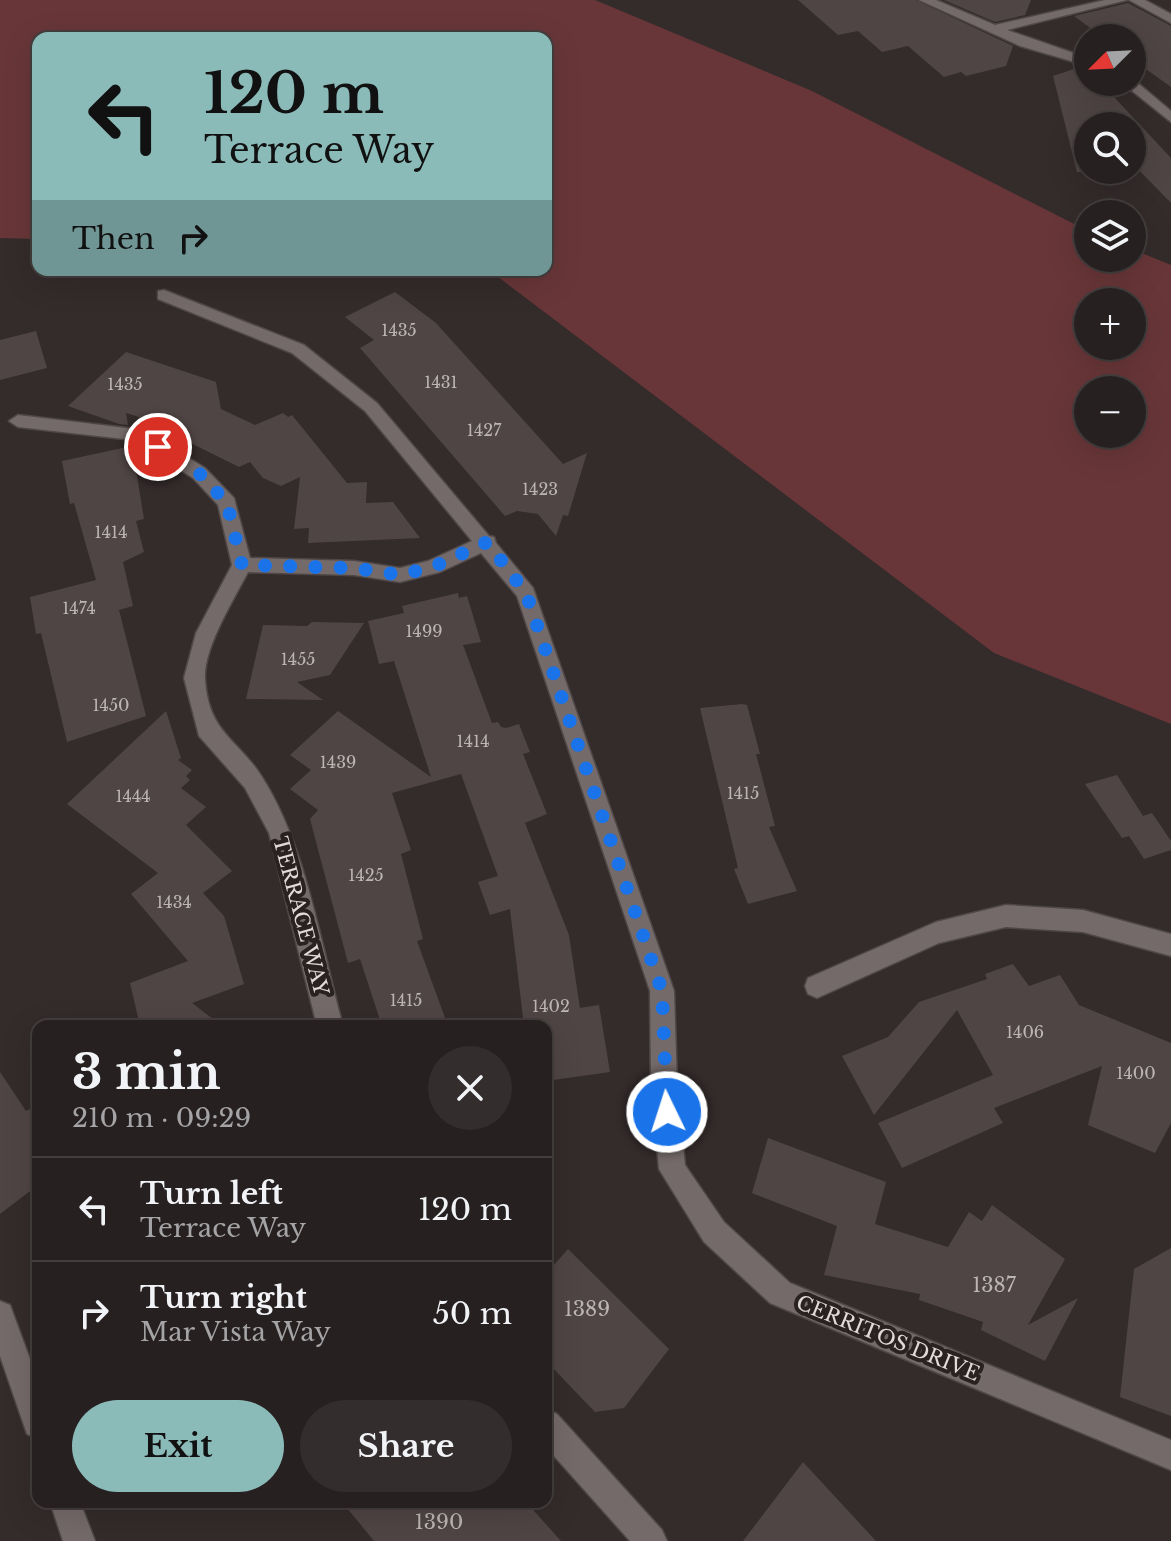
<!DOCTYPE html>
<html lang="en">
<head>
<meta charset="utf-8">
<style>
	:root { --surface:#272020; --page:#332d2d; --text:#f1f3f6; --muted:#a4a3a5; --line:#433e3e; --accent:#8bbbb9 }
	body { margin:0; font-family:"Libre Baskerville",serif; background:var(--page); color:var(--text); height:100vh; display:flex; flex-direction:column; font-size:30px; white-space:nowrap }
	* { box-sizing:border-box; margin:0 }
	p { font-size:26px; color:var(--muted) }
	.icon { flex:none; width:44px; height:44px; fill:none; stroke:currentColor; stroke-width:2; stroke-linecap:round; stroke-linejoin:round }
	.map { position:relative; flex:1; overflow:hidden }
	.panel { position:absolute; left:32px; top:1020px; width:520px; height:488px; display:flex; flex-direction:column; background:var(--surface); border-radius:16px; box-shadow:0 8px 32px #0002,0 0 0 2px var(--line) }
	.panel>* { flex:none }
	.banner { position:absolute; left:32px; top:32px; width:520px; height:244px; border-radius:16px; box-shadow:0 8px 32px #0002,0 0 0 2px var(--line); background:#8bbbb9; color:#111; overflow:hidden }
	.needle { width:52px; rotate:246deg }
	.tools { position:absolute; left:1074px; top:24px; display:grid; gap:16px }
	.tools a { display:grid; place-items:center; width:72px; height:72px; border-radius:50%; background:var(--surface); box-shadow:0 8px 32px #0002,0 0 0 2px var(--line); font-size:40px }
	.pin { position:absolute; display:grid; place-items:center; width:68px; height:68px; color:#fff; margin:-34px; border:4px solid #fff; border-radius:50%; box-shadow:0 2px 8px #0007 }
	.me { position:absolute; width:88px; margin:-44px; rotate:356deg; stroke-linejoin:round; filter:drop-shadow(0 0 6px #0008) }
	.turn { display:flex; align-items:center; gap:28px; height:168px; padding:0 40px; font-size:36px }
	.turn .icon { width:104px; height:104px; stroke-width:2.5 }
	.turn b { display:block; font-size:56px; line-height:68px }
	.then { display:flex; align-items:center; height:76px; padding:0 40px; background:#0003; gap:16px; font-size:30px }
	.round { display:grid; place-items:center; flex:none; width:84px; height:84px; border-radius:42px; background:var(--page) }
	.head { display:flex; align-items:center; justify-content:space-between; height:136px; padding:0 40px }
	h1 { font-size:48px; font-weight:700; line-height:60px }
	.action { display:flex; gap:16px; margin-top:auto; padding:16px 40px }
	.action a { flex:1; height:92px; border-radius:48px; background:var(--accent); color:#111; font-size:32px; font-weight:700; line-height:92px; text-align:center }
	.action a+a { background:var(--page); color:var(--text) }
	ul { padding:0; list-style:none }
	li { display:flex; align-items:center; gap:24px; height:104px; padding:0 40px; border-top:2px solid var(--line) }
	li div { flex:1 }
	li b { display:block; font-size:30px }
	li em { font-style:normal }
	.map>svg:first-child { display:block }
	.green { fill:#683638; fill-rule:evenodd }
	.building { fill:#504545 }
	.lines { fill:none; stroke-linecap:round; stroke-linejoin:round }
	.minor-casing { stroke:#4f4747; stroke-width:3 }
	.minor { fill:#756a6a; fill-rule:evenodd }
	.route { stroke:#1a73e8; stroke-width:14; stroke-dasharray:0 25.2 }
	.labels { text-anchor:middle; dominant-baseline:central; stroke-width:8; stroke-linejoin:round; paint-order:stroke }
	.number-label { font-size:16px; fill:#bdb5b5 }
	.street-label { font-size:20px; fill:#e1dada; stroke:#2a2121 }
	.near-number-label { font-size:20px; fill:#bdb5b5 }
</style>
</head>
<body>
<div class="map">
<svg width="1171" height="1541" viewBox="0 0 1171 1541">
	<rect width="100%" height="100%" fill="#342b2b"/>
	<!-- green -->
	<path class="green" d="M0,0H595L812,91L1088,231V258H1132V249L1171,265V724L994,653L489,270H546V38H38V239L0,238ZM1088,302H1132V346H1088ZM1088,390H1132V434H1088Z"/>
	<!-- building -->
	<g class="building">
		<polygon points="798,0 916,0 1013,46 1006,66 966,76 961,72 944,77 908,46 882,52 858,31 838,35"/>
		<polygon points="944,0 1031,0 1025,15 995,22"/>
		<polygon points="1128,3 1171,26 1171,87 1132,59 1132,38 1104,38 1074,16"/>
		<polygon points="1080,67 1088,69 1088,82 1100,82 1171,158 1171,203 1132,163 1132,126 1095,126 1088,119 1088,171 1077,172 1053,76"/>
		<polygon points="395,292 436,323 563,464 587,453 568,516 563,515 556,536 538,514 517,511 505,516 360,348 374,340 345,317"/>
		<polygon points="36,331 47,368 0,380 0,340"/>
		<polygon points="126,352 216,382 221,409 255,425 283,413 288,417 292,415 347,483 367,482 366,503 393,502 420,538 308,543 309,528 294,529 300,477 281,486 263,478 250,462 239,467 136,416 126,413 128,425 119,424 68,406"/>
		<polygon points="132,446 144,519 136,521 144,552 123,562 133,606 119,610 146,716 67,742 41,633 36,634 30,597 96,580 74,503 70,504 62,461"/>
		<polygon points="458,593 459,598 467,596 481,642 463,645 492,723 498,722 501,727 506,728 519,724 530,752 523,754 547,814 525,823 569,935 580,1008 599,1005 610,1072 546,1081 546,1026 524,1026 510,909 490,915 478,882 498,876 461,774 392,793 411,850 401,854 423,939 417,941 448,1026 382,1026 360,959 348,963 310,819 318,810 290,789 311,770 290,755 338,711 431,777 394,661 379,664 368,621 404,613 402,606"/>
		<polygon points="312,622 364,623 330,675 297,682 323,700 246,699 263,625 307,626"/>
		<polygon points="742,704 747,705 760,754 756,754 775,826 769,827 797,891 748,904 734,869 738,868 700,708"/>
		<polygon points="166,711 181,758 178,760 192,770 186,776 190,780 181,788 206,807 186,825 232,871 203,893 224,916 244,984 192,1003 222,1026 140,1026 130,983 188,961 131,894 158,873 67,804"/>
		<polygon points="1117,775 1143,816 1152,813 1171,841 1171,850 1144,859 1129,836 1122,838 1085,784"/>
		<polygon points="1013,964 1029,986 1060,975 1079,1005 1171,1043 1171,1123 1155,1153 1088,1125 1102,1066 994,1108 1003,1123 902,1168 878,1123 993,1075 957,1010 874,1115 842,1056 888,1037 919,1002 987,979 985,974"/>
		<polygon points="0,1072 26,1111 38,1105 38,1185 0,1214"/>
		<polygon points="768,1138 886,1182 875,1224 948,1247 969,1212 982,1221 992,1205 1065,1259 1028,1325 1078,1298 1045,1361 981,1330 983,1322 919,1300 920,1294 824,1275 837,1226 752,1193"/>
		<polygon points="1171,1248 1171,1416 1120,1397 1134,1269"/>
		<polygon points="568,1249 669,1349 624,1408 595,1412 546,1361 546,1274"/>
		<polygon points="803,1462 876,1541 743,1541"/>
		<polygon points="342,1502 526,1502 561,1541 374,1541"/>
	</g>
	<g class="lines">
		<!-- minor casing -->
		<g class="minor-casing">
			<g id="minor">
				<polygon points="919,0 936,0 995,25 1105,0 1127,0 1007,30 1088,58 1088,66 1020,46"/>
				<polygon points="1129,0 1145,0 1171,14 1171,23"/>
				<polygon points="1133,79 1171,111 1171,122 1121,82 1132,82"/>
				<path d="M164,290L304,345L377,403L489,536L494,537L496,543L533,588L674,991L677,1084L685,1165L724,1222L790,1283L1171,1440V1470L770,1303L704,1242L659,1169L651,1084L650,991L517,596L481,553L440,572L400,582L354,575L248,572C234,599 203,649 205,679C208,733 239,740 262,777C306,846 321,946 343,1026H317L269,833L245,788L199,736L184,678L196,633L232,565L218,505L193,478L133,440L18,427L9,421L18,415L143,430L205,468L234,498L250,558L354,561L400,568L428,561L472,541L365,411L292,353L158,299V291Z"/>
				<polygon points="1006,905 1083,910 1171,934 1171,956 1083,932 1006,927 939,943 817,998 808,994 805,986 808,978 936,922"/>
				<polygon points="0,1301 10,1305 38,1381 38,1438 27,1434 0,1356"/>
				<polygon points="546,1410 557,1414 662,1530 667,1541 630,1541 546,1447"/>
				<polygon points="50,1502 80,1502 95,1541 63,1541"/>
			</g>
		</g>
		<!-- minor -->
		<use href="#minor" class="minor"/>
	</g>
	<g class="lines">
		<!-- route -->
		<polyline class="route" points="158,447 199,473 227,503 242,565 354,568 400,575 433,567 487,542 526,593 662,991 667,1112"/>
	</g>
	<g class="labels">
		<!-- number labels -->
		<g class="number-label">
			<text x="399" y="330">1435</text>
			<text x="441" y="382">1431</text>
			<text x="125" y="384">1435</text>
			<text x="484" y="430">1427</text>
			<text x="540" y="489">1423</text>
			<text x="111" y="532">1414</text>
			<text x="79" y="608">1474</text>
			<text x="424" y="631">1499</text>
			<text x="298" y="659">1455</text>
			<text x="111" y="705">1450</text>
			<text x="473" y="741">1414</text>
			<text x="338" y="762">1439</text>
			<text x="743" y="793">1415</text>
			<text x="133" y="796">1444</text>
			<text x="366" y="875">1425</text>
			<text x="174" y="902">1434</text>
			<text x="406" y="1000">1415</text>
			<text x="551" y="1006">1402</text>
			<text x="1025" y="1032">1406</text>
			<text x="1136" y="1073">1400</text>
		</g>
		<!-- street labels -->
		<g class="street-label">
			<text transform="translate(301 916) rotate(75)">TERRACE WAY</text>
			<text transform="translate(888 1338) rotate(22)">CERRITOS DRIVE</text>
		</g>
		<!-- near-number labels -->
		<g class="near-number-label">
			<text x="994" y="1285">1387</text>
			<text x="587" y="1309">1389</text>
			<text x="439" y="1522">1390</text>
		</g>
	</g>
</svg>
<div class="tools">
<a><svg class="needle" viewBox="-14 -14 28 28"><path d="M0-13l5 13h-10z" fill="#e53935"/><path d="M0 13l5-13h-10z" fill="#a4a3a5"/></svg></a>
<a><svg class="icon" aria-label="search" viewBox="0 0 24 24"><circle cx="10" cy="10" r="6"/><path d="M15 15l6 6"/></svg></a>
<a><svg class="icon" aria-label="layers" viewBox="0 0 24 24"><path d="M12 4l9 5-9 5-9-5zM3 14l9 5 9-5"/></svg></a>
<a>+</a>
<a>−</a>
</div>
<div class="pin" style="left:158px;top:447px;background:#d93025"><svg class="icon" aria-label="arrive" viewBox="0 0 24 24"><path d="M6 21V4h12l-3 4 3 4H6"/></svg></div>
<svg class="me" style="left:667px;top:1112px" viewBox="-20 -20 40 40"><circle r="17" fill="#1a73e8" stroke="#fff" stroke-width="3"/><path d="M0-11L8 9 0 5-8 9z" fill="#fff"/></svg>
<div class="banner">
<div class="turn"><svg class="icon" aria-label="left" viewBox="0 0 24 24"><path d="M17 20v-9H6M10 6l-5 5 5 5"/></svg><div><b>120 m</b>Terrace Way</div></div>
<div class="then">Then<svg class="icon" aria-label="right" viewBox="0 0 24 24"><path d="M7 20v-9h11M14 6l5 5-5 5"/></svg></div>
</div>
<section class="panel">
<div class="head"><div><h1>3 min</h1><p>210 m · 09:29</p></div><a class="round"><svg class="icon" aria-label="close" viewBox="0 0 24 24"><path d="M6 6l12 12M18 6L6 18"/></svg></a></div>
<ul>
<li><svg class="icon" aria-label="left" viewBox="0 0 24 24"><path d="M17 20v-9H6M10 6l-5 5 5 5"/></svg><div><b>Turn left</b><p>Terrace Way</p></div><em>120 m</em></li>
<li><svg class="icon" aria-label="right" viewBox="0 0 24 24"><path d="M7 20v-9h11M14 6l5 5-5 5"/></svg><div><b>Turn right</b><p>Mar Vista Way</p></div><em>50 m</em></li>
</ul>
<div class="action"><a>Exit</a><a>Share</a></div>
</section>
</div>
</body>
</html>
